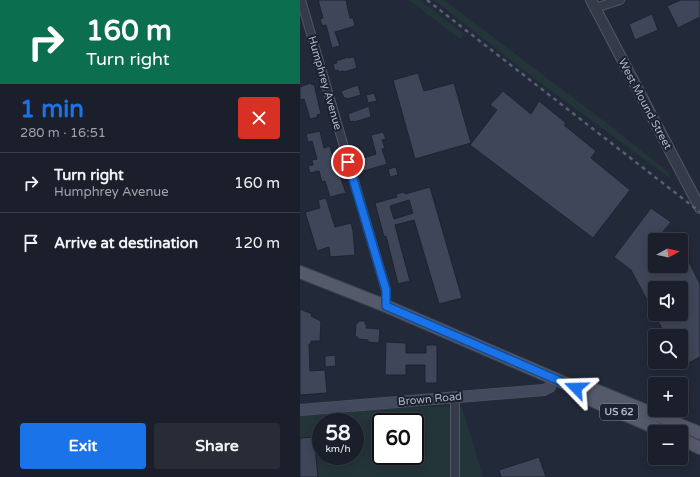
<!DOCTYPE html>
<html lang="en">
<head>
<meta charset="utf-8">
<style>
	:root { --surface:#1a1f2b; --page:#272c37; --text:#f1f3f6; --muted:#9fa2a9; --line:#383d47; --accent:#1a73e8 }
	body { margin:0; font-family:"Varela Round",sans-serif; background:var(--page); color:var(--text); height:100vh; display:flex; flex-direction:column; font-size:15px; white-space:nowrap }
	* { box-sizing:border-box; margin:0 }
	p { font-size:13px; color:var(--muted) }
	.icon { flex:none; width:22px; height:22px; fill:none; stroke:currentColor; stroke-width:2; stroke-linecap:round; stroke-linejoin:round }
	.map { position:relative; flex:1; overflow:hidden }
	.drawer { display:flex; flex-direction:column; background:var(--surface); width:300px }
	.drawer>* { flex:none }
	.banner { background:#0b6e4f; color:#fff; overflow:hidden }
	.needle { width:26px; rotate:82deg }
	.buttons { position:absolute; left:348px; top:233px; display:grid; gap:8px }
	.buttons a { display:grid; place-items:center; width:40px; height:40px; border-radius:4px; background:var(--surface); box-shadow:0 2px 10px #0003,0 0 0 1px var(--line); font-size:20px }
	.speed { position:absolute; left:12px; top:413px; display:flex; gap:8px; font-size:20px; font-weight:700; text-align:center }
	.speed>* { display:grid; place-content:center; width:52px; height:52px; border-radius:50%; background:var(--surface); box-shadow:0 2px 10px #0003,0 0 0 1px var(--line); line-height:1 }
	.speed small { font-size:10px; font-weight:400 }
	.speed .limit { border:2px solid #111; border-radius:6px; background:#fff; color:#111 }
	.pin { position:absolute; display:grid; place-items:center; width:34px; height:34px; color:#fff; margin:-17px; border:2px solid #fff; border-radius:50%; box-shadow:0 1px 4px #0007 }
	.me { position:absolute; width:44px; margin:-22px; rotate:292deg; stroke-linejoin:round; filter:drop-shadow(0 0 3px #0008) }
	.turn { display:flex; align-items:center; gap:14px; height:84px; padding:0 20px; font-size:18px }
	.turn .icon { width:52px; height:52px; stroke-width:2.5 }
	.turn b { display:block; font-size:28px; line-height:34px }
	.round { display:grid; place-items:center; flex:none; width:42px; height:42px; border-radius:4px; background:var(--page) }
	.summary { display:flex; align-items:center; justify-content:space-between; height:68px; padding:0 20px }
	h1 { font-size:24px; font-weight:700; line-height:30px; color:var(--accent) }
	.button { display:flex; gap:8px; margin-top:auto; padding:8px 20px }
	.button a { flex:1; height:46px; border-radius:4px; background:var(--accent); color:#fff; font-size:16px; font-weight:700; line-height:46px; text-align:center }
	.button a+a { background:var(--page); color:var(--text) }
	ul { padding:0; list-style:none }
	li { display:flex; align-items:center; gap:12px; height:60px; padding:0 20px; border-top:1px solid var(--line) }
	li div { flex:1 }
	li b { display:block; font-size:15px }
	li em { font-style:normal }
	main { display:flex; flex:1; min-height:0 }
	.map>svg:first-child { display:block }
	.green { fill:#24353a; fill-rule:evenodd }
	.building { fill:#3f4659; stroke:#1d2331; fill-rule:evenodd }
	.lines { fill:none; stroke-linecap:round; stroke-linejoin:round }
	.minor-casing { stroke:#515665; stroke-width:10 }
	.tertiary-casing { stroke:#515665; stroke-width:12 }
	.secondary-casing { stroke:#515665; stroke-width:12 }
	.primary-casing { stroke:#3f4453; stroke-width:14 }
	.minor { stroke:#363b4a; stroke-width:8 }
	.tertiary { stroke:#363b4a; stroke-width:10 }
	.secondary { stroke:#444a5d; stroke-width:11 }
	.primary { stroke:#545a6a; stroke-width:12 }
	.rail { stroke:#585f71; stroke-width:2.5; stroke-dasharray:4 4; stroke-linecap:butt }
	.route-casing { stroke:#114b97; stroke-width:10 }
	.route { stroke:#1a73e8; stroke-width:7 }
	.labels { text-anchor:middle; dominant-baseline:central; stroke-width:4; stroke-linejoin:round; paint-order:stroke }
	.shield { fill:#1b212e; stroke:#848998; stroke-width:1 }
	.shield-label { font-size:10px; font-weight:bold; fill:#b1b6c6 }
	.street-label { font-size:11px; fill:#b1b6c6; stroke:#1b212e }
</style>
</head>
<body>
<main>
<section class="drawer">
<div class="banner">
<div class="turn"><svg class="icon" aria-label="right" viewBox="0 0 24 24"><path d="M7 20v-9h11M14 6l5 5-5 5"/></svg><div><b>160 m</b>Turn right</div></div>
</div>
<div class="summary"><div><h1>1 min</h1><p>280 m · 16:51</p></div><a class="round" style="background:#d93025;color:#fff"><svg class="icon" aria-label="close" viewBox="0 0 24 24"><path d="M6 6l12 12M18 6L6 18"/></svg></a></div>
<ul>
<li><svg class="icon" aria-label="right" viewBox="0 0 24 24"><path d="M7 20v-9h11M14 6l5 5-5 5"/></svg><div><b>Turn right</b><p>Humphrey Avenue</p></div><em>160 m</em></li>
<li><svg class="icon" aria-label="arrive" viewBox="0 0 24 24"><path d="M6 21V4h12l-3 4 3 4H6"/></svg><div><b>Arrive at destination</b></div><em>120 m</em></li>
</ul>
<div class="button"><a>Exit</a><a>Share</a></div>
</section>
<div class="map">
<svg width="400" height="477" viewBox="0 0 400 477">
	<rect width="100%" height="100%" fill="#222939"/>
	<!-- green -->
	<g class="green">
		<polygon points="109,0 120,0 164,34 160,39"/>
		<polygon points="134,0 144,0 313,128 368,172 370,178 239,82"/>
		<path d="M156,406L162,407L183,477H0V416L83,408ZM21,422H55V456H21ZM81,422H115V456H81Z"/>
	</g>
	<!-- building -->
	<g class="building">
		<polygon points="18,0 46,0 50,18 53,18 55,26 35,32 40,46 32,48 26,25 22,26 20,19 23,18"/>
		<polygon points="381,0 400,0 400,17 378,28 367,6"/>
		<polygon points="352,14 358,30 335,40 329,24"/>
		<polygon points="48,57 48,58 54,57 57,68 44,72 44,71 39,72 38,70 35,71 33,64 37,63 36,61"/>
		<polygon points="118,73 124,91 154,83 171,143 115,159 93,80"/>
		<polygon points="11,83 12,85 14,84 21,114 17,115 18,117 10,119 4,99 0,100 0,87"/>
		<polygon points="58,85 61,95 47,99 46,98 44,98 41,91"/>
		<polygon points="203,91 231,114 239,101 266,123 264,125 296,151 291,158 330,190 293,238 170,145 197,110 190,105"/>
		<polygon points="74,93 77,101 68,103 66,95"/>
		<polygon points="69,106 71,117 54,122 53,121 50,122 48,114"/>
		<polygon points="20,131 24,148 30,146 36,171 38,170 46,193 30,197 25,181 22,182 19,171 10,173 8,166 13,165 12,160 17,159 12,141 8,142 6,134"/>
		<polygon points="83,132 86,139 82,140 85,148 82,149 87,164 64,171 60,159 76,154 71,135"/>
		<polygon points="96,167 98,175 90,177 88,169"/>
		<path d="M130,187L162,298L139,304L114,220L95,225L110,281L98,284L86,236L84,237L75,203L97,197L96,194L104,192L105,194ZM109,200L113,213L94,219L90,206Z"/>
		<polygon points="26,198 35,227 51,223 53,231 55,255 30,257 29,247 17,251 5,212 20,208 18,200"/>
		<path d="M351,208L371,222L361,234L365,240H355V266H381V259L386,256L400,284V357L381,367V336H366L331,270L314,257ZM355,288H381V314H355Z"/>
		<polygon points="0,309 12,314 11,316 21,321 20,341 11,341 11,344 9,344 10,371 25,370 27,393 0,395"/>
		<polygon points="58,321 65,321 65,324 67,324 66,328 80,329 79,343 68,342 68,340 58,339 58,337 55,337 56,323 58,323"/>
		<polygon points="86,342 106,343 106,353 126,353 126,345 137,345 137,383 125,383 125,365 106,365 106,375 85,375"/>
		<polygon points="35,355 36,366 25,367 25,356"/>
		<polygon points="14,437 18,477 0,477 0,438"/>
		<polygon points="239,457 246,477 201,477 199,470"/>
	</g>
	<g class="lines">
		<!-- minor casing -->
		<g class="minor-casing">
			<g id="minor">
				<polyline points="1,0 86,290 86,306"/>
				<polyline points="295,8 320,0"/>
				<polyline points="155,397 155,477"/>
			</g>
		</g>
		<!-- tertiary casing -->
		<g class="tertiary-casing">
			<polyline id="tertiary" points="291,0 400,208"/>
		</g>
		<!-- secondary casing -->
		<g class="secondary-casing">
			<polyline id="secondary" points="0,410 244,390 250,387 253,379"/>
		</g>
		<!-- primary casing -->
		<g class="primary-casing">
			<g id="primary">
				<polyline points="0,272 86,306 276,388 288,387 400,433"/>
				<polyline points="276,388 282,396 365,432"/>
				<polyline points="381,439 400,448"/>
			</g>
		</g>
		<!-- minor -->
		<use href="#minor" class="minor"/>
		<!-- tertiary -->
		<use href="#tertiary" class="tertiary"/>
		<!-- secondary -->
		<use href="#secondary" class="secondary"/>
		<!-- primary -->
		<use href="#primary" class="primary"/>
		<!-- rail -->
		<polyline class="rail" points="127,0 400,212"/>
	</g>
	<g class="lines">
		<!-- route casing -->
		<g class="route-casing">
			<polyline id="route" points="48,162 86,290 86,306 276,388"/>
		</g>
		<!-- route -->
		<use href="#route" class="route"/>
	</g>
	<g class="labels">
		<!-- shield labels -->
		<rect class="shield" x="300" y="404" width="38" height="16" rx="3"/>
		<g class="shield-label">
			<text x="319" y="412">US 62</text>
		</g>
		<!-- street labels -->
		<g class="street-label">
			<text transform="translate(25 83) rotate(74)">Humphrey Avenue</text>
			<text transform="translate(345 104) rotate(62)">West Mound Street</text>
			<text transform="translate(130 399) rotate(-5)">Brown Road</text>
		</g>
	</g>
</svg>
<div class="buttons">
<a><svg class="needle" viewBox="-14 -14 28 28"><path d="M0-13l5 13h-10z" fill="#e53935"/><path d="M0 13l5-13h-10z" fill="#9fa2a9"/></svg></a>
<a><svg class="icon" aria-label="sound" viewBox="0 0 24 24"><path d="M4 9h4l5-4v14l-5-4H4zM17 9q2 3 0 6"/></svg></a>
<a><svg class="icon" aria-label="search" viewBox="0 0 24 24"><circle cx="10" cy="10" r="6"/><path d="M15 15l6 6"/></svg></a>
<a>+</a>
<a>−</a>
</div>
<div class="speed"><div>58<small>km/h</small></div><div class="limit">60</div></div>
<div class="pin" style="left:48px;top:162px;background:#d93025"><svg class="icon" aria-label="arrive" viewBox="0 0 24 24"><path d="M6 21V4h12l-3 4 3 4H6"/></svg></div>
<svg class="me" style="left:276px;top:388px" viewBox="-20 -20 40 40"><path d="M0-17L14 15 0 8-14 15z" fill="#1a73e8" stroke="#fff" stroke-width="4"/></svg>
</div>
</main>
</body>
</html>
